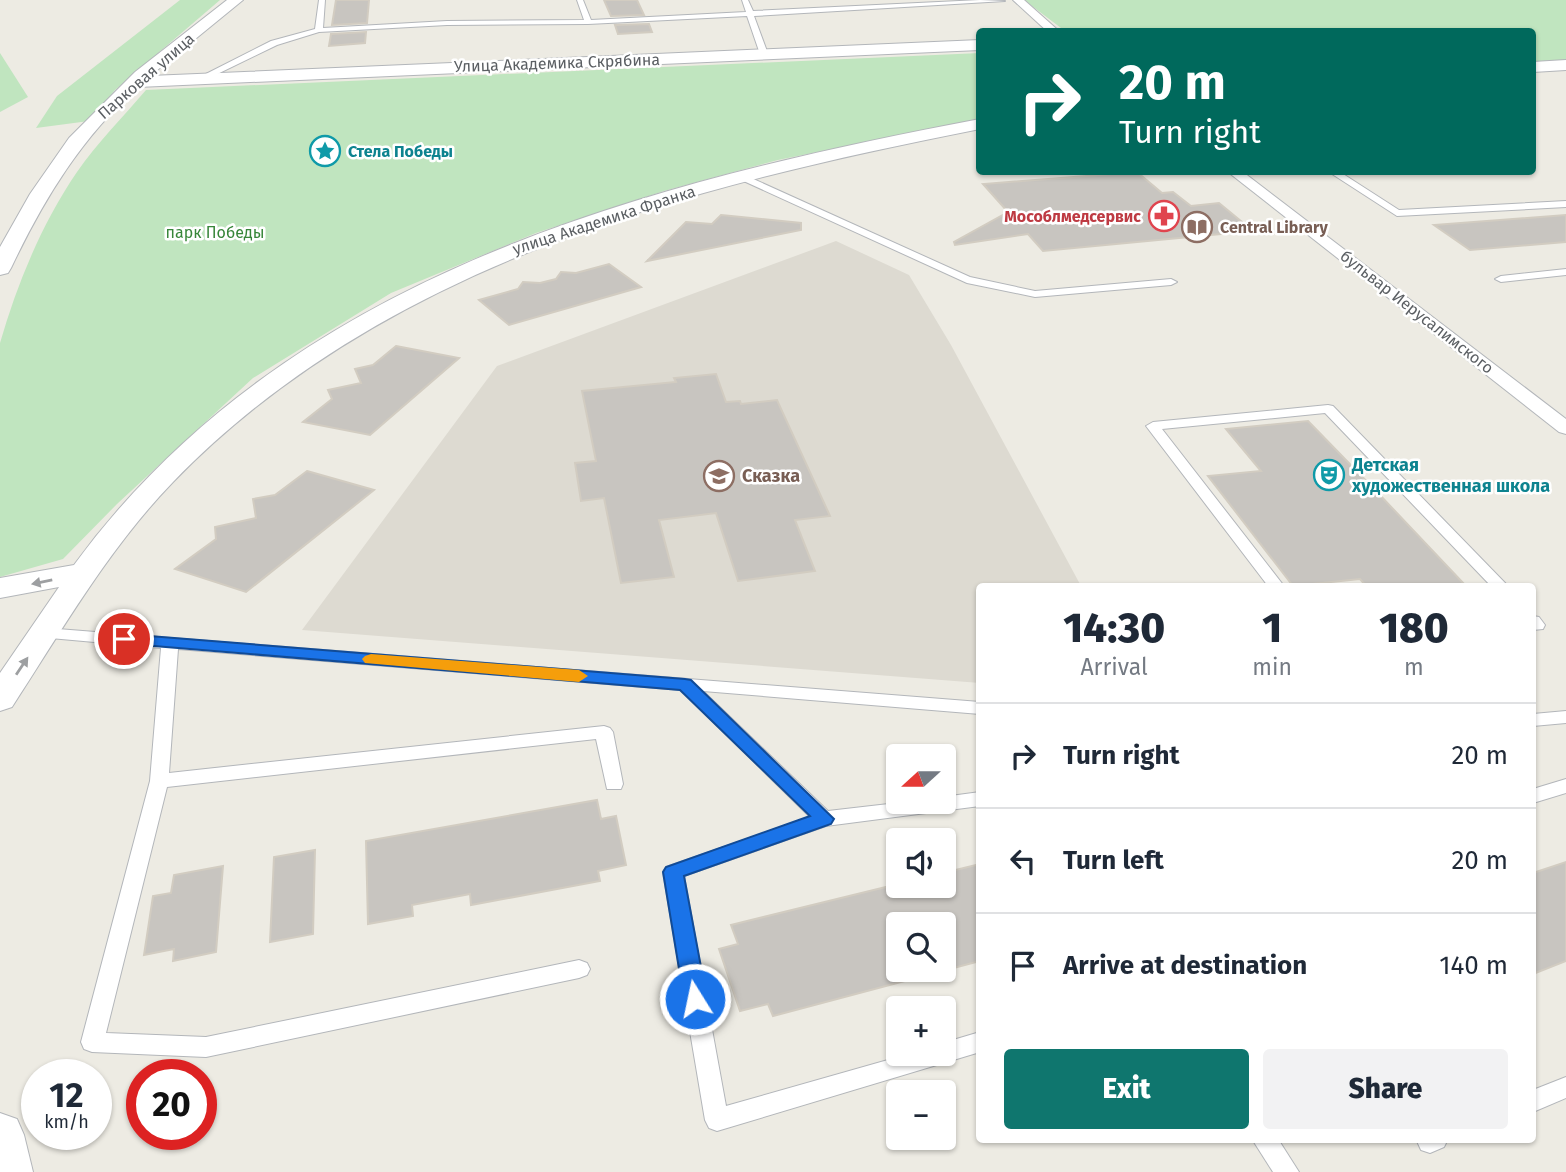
<!DOCTYPE html>
<html lang="en">
<head>
<meta charset="utf-8">
<style>
	:root { --surface:#fff; --page:#f2f2f3; --text:#1f2937; --muted:#747a83; --line:#e0e1e3; --accent:#0f766e }
	body { margin:0; font-family:"Fira Sans",sans-serif; background:var(--page); color:var(--text); height:100vh; display:flex; flex-direction:column; font-size:26px; white-space:nowrap }
	* { box-sizing:border-box; margin:0 }
	p { font-size:23px; color:var(--muted) }
	.icon { flex:none; width:38px; height:38px; fill:none; stroke:currentColor; stroke-width:2; stroke-linecap:round; stroke-linejoin:round }
	.map { position:relative; flex:1; overflow:hidden }
	.side { position:absolute; left:976px; top:583px; width:560px; height:560px; display:flex; flex-direction:column; background:var(--surface); border-radius:7px; box-shadow:0 2px 5px #0004 }
	.side>* { flex:none }
	.top-card { position:absolute; left:976px; top:28px; width:560px; height:147px; border-radius:7px; box-shadow:0 2px 5px #0004; background:#00695c; color:#fff; overflow:hidden }
	.needle { width:46px; rotate:249deg }
	.controls { position:absolute; left:886px; top:744px; display:grid; gap:14px }
	.controls a { display:grid; place-items:center; width:70px; height:70px; border-radius:7px; background:var(--surface); box-shadow:0 2px 5px #0004; font-size:35px }
	.speed { position:absolute; left:21px; top:1059px; display:flex; gap:14px; font-size:35px; font-weight:700; text-align:center }
	.speed>* { display:grid; place-content:center; width:91px; height:91px; border-radius:50%; background:var(--surface); box-shadow:0 2px 5px #0004; line-height:1 }
	.speed small { font-size:18px; font-weight:400 }
	.speed .limit { border:10px solid #d22; background:#fff; color:#111 }
	.pin { position:absolute; display:grid; place-items:center; width:60px; height:60px; color:#fff; margin:-30px; border:4px solid #fff; border-radius:50%; box-shadow:0 2px 7px #0007 }
	.me { position:absolute; width:77px; margin:-38px; rotate:350deg; stroke-linejoin:round; filter:drop-shadow(0 0 5px #0008) }
	.turn { display:flex; align-items:center; gap:24px; height:147px; padding:0 28px; font-size:32px }
	.turn .icon { width:91px; height:91px; stroke-width:2.5 }
	.turn b { display:block; font-size:49px; line-height:60px }
	.eta { display:flex; justify-content:space-evenly; align-items:center; height:119px; text-align:center }
	.eta b { font-size:42px; font-weight:800; line-height:49px }
	.button { display:flex; gap:14px; margin-top:auto; padding:14px 28px }
	.button a { flex:1; height:80px; border-radius:7px; background:var(--accent); color:#fff; font-size:28px; font-weight:800; line-height:80px; text-align:center }
	.button a+a { background:var(--page); color:var(--text) }
	ul { padding:0; list-style:none }
	li { display:flex; align-items:center; gap:21px; height:105px; padding:0 28px; border-top:2px solid var(--line) }
	li div { flex:1 }
	li b { display:block; font-size:26px }
	li em { font-style:normal }
	.map>svg:first-child { display:block }
	.education { fill:#dddad1 }
	.green { fill:#c0e5bf }
	.building { fill:#c8c5c0; stroke:#d2ccc1; stroke-width:2; fill-rule:evenodd }
	.lines { fill:none; stroke-linecap:round; stroke-linejoin:round }
	.service-casing { stroke:#b3b6ba; stroke-width:2 }
	.pedestrian-casing { stroke:#b3b6ba; stroke-width:2 }
	.minor-casing { stroke:#b3b6ba; stroke-width:2 }
	.service { fill:#fff; fill-rule:evenodd }
	.pedestrian { fill:#fff; fill-rule:evenodd }
	.minor { fill:#fff; fill-rule:evenodd }
	.oneway { fill:#9d9fa1 }
	.route { fill:#1a73e8; stroke:#114b97; stroke-width:2 }
	.slow { fill:#f59e0b }
	.labels { text-anchor:middle; dominant-baseline:central; stroke-width:5; stroke-linejoin:round; paint-order:stroke }
	.far-street-label { font-size:16px; fill:#5b5f63; stroke:#fff }
	.far-culture-label { font-size:16px; font-weight:bold; fill:#0d838f; stroke:#fff; text-anchor:start }
	.far-health-label { font-size:16px; font-weight:bold; fill:#be3a42; stroke:#fff; text-anchor:end }
	.far-education-label { font-size:16px; font-weight:bold; fill:#785e54; stroke:#fff; text-anchor:start }
	.far-park-label { font-size:16px; fill:#378639; stroke:#fff }
	.culture-label { font-size:18px; font-weight:bold; fill:#0d838f; stroke:#fff; text-anchor:start }
	.education-label { font-size:18px; font-weight:bold; fill:#785e54; stroke:#fff; text-anchor:start }
</style>
</head>
<body>
<div class="map">
<svg width="1566" height="1172" viewBox="0 0 1566 1172">
	<rect width="100%" height="100%" fill="#edebe3"/>
	<!-- education -->
	<polygon class="education" points="836,241 909,275 951,345 1081,586 980,586 980,683 302,630 497,366"/>
	<!-- green -->
	<g class="green">
		<polygon points="180,0 220,0 115,90 89,121 36,128 57,96"/>
		<polygon points="1024,0 1566,0 1566,60 1533,63 1533,32 1065,31"/>
		<polygon points="0,53 28,97 0,112"/>
		<path d="M980,53V119L778,160L664,191L536,233L391,293L253,378L117,504L63,559L0,577V343C17,284 42,223 77,172C97,143 123,117 146,90Z"/>
	</g>
	<!-- building -->
	<g class="building">
		<polygon points="336,0 369,0 367,23 332,25"/>
		<polygon points="604,0 637,0 644,15 611,16"/>
		<polygon points="649,24 652,32 618,34 615,25"/>
		<polygon points="366,32 365,43 329,46 331,34"/>
		<polygon points="1137,172 1162,193 1173,192 1191,206 1219,203 1253,231 1043,251 1028,234 955,245 954,242 1008,212 983,184"/>
		<polygon points="721,215 801,223 801,230 647,261 686,222 712,224"/>
		<polygon points="1566,215 1566,242 1470,250 1434,225"/>
		<polygon points="609,264 641,287 509,325 479,300 518,289 523,282 540,283 556,279 561,272 576,273"/>
		<polygon points="396,346 459,358 370,435 303,422 332,399 328,390 361,383 355,369 373,365"/>
		<polygon points="716,374 726,402 740,401 741,404 777,400 830,516 795,520 815,571 738,581 716,513 659,520 674,577 621,583 604,498 581,501 575,463 596,461 582,391 676,382 674,378"/>
		<polygon points="1308,421 1377,492 1466,586 1366,586 1360,579 1293,586 1208,476 1261,471 1226,429"/>
		<polygon points="307,471 374,490 246,592 175,569 216,539 215,527 256,518 253,499 275,495"/>
		<polygon points="597,800 601,819 616,816 626,865 598,871 600,881 471,905 470,894 412,905 413,916 368,924 366,841"/>
		<polygon points="315,850 313,934 270,942 274,857"/>
		<polygon points="1566,862 1566,961 1533,974 1533,873"/>
		<path d="M980,864V961L773,1016L768,1004L740,1011L719,949L738,944L731,925L898,884L943,886V873ZM898,924H943V970H898Z"/>
		<polygon points="223,866 216,952 173,961 174,949 144,955 153,896 171,893 174,875"/>
	</g>
	<g class="lines">
		<!-- service casing -->
		<g class="service-casing">
			<g id="service">
				<polygon points="319,0 325,0 323,28 447,21 584,20 577,0 583,0 591,20 746,12 742,0 748,0 753,11 980,0 1005,1 754,16 768,54 764,56 760,54 747,16 588,24 447,25 319,32 277,45 205,80 198,78 271,41 315,29"/>
				<polygon points="1329,172 1340,172 1399,210 1566,201 1566,207 1397,216"/>
				<polygon points="740,173 970,277 1035,291 1171,279 1177,282 1171,285 1035,297 967,283 737,178 735,176"/>
				<polygon points="1566,269 1566,275 1501,282 1495,279 1501,276"/>
				<polygon points="1328,405 1333,406 1508,586 1491,586 1325,413 1162,429 1284,586 1268,586 1146,426 1153,422"/>
				<polygon points="1533,616 1539,617 1545,625 1543,629 1533,630"/>
				<polygon points="45,628 980,702 980,714 703,691 828,811 906,802 943,802 943,797 980,792 980,806 826,826 684,876 726,1106 909,1054 943,1054 943,1043 980,1032 980,1052 717,1131 709,1128 705,1120 663,872 666,867 810,817 681,690 178,649 169,773 604,726 610,728 613,732 623,784 621,789 607,789 596,739 167,787 106,1033 206,1037 579,960 587,963 590,969 587,975 579,978 206,1057 92,1052 84,1049 81,1042 150,781 161,648 39,637 37,633"/>
				<polygon points="1566,711 1566,723 1533,726 1533,714"/>
				<polygon points="1566,779 1566,793 1533,803 1533,789"/>
				<polygon points="1566,1077 1566,1098 1533,1112 1533,1090"/>
				<polygon points="1252,1139 1278,1139 1299,1172 1273,1172"/>
				<polygon points="1416,1139 1448,1139 1444,1147 1430,1153 1421,1150"/>
			</g>
		</g>
		<!-- pedestrian casing -->
		<g class="pedestrian-casing">
			<g id="pedestrian">
				<polygon points="1013,0 1024,0 1060,32 1048,32"/>
				<polygon points="1228,172 1243,172 1566,419 1566,434 1559,432"/>
			</g>
		</g>
		<!-- minor casing -->
		<g class="minor-casing">
			<g id="minor">
				<path d="M227,0H243L150,76L980,40V50L138,87C81,138 44,199 11,268L8,273L0,275V247L30,194L69,138L135,72Z"/>
				<polygon points="1566,60 1566,70 1533,72 1533,62"/>
				<path d="M980,119V129C691,186 385,263 173,482C109,548 62,630 12,707L0,711V673L59,587L0,598V578L74,565C287,274 644,183 980,119Z"/>
				<polygon points="0,1113 17,1119 24,1135 33,1172 0,1172"/>
			</g>
		</g>
		<!-- service -->
		<use href="#service" class="service"/>
		<!-- pedestrian -->
		<use href="#pedestrian" class="pedestrian"/>
		<!-- minor -->
		<use href="#minor" class="minor"/>
	</g>
	<!-- one-way arrows -->
	<defs><path id="oneway-solid" d="M-6-.8H1V-3.2L6.5 0L1 3.2V.8H-6Z" transform="scale(1.75)"/></defs>
	<g class="oneway">
		<use href="#oneway-solid" transform="translate(42 582) rotate(168)"/>
		<use href="#oneway-solid" transform="translate(22 666) rotate(-56)"/>
	</g>
	<!-- route -->
	<polygon class="route" points="124,634 685,679 691,680 834,819 831,824 684,876 707,999 703,1005 695,1008 688,1005 684,999 663,872 666,867 810,816 680,690 118,643 115,639"/>
	<!-- slow -->
	<polygon class="slow" points="371,654 579,670 588,676 579,682 365,663 362,659 365,656"/>
	<!-- icons -->
	<defs>
		<g id="sight-ring" transform="scale(1.575)"><circle r="9.5" fill="#fff" stroke="#0f9aa8" stroke-width="1.5"/><path d="M0-6L1.8-2.2L6-1.7L2.9 1.2L3.7 5.4L0 3.3L-3.7 5.4L-2.9 1.2L-6-1.7L-1.8-2.2Z" fill="#0f9aa8"/></g>
		<g id="pharmacy-ring" transform="scale(1.575)"><circle r="9.5" fill="#fff" stroke="#e0444e" stroke-width="1.5"/><path d="M-2-6h4v4h4v4h-4v4h-4v-4h-4v-4h4Z" fill="#e0444e"/></g>
		<g id="library-ring" transform="scale(1.575)"><circle r="9.5" fill="#fff" stroke="#8d6e63" stroke-width="1.5"/><path d="M-6-4Q-3-5.5-.7-3.5V5Q-3 3-6 4ZM6-4Q3-5.5 .7-3.5V5Q3 3 6 4Z" fill="#8d6e63"/></g>
		<g id="theatre-ring" transform="scale(1.575)"><circle r="9.5" fill="#fff" stroke="#0f9aa8" stroke-width="1.5"/><path d="M-5-5.5Q0-4 5-5.5V0Q5 5 0 6Q-5 5-5 0ZM-3.3-2.5H-1v1.5H-3.3ZM1-2.5H3.3v1.5H1ZM-2.8 1Q0 5.5 2.8 1Z" fill="#0f9aa8"/></g>
		<g id="school-ring" transform="scale(1.575)"><circle r="9.5" fill="#fff" stroke="#8d6e63" stroke-width="1.5"/><path d="M0-5L7-2L0 1L-7-2ZM-4 1L0 2.5L4 1V4Q0 6-4 4Z" fill="#8d6e63"/></g>
	</defs>
	<g fill-rule="evenodd">
		<use href="#sight-ring" x="325" y="151"/>
		<use href="#pharmacy-ring" x="1164" y="216"/>
		<use href="#library-ring" x="1197" y="227"/>
		<use href="#theatre-ring" x="1329" y="475"/>
		<use href="#school-ring" x="719" y="476"/>
	</g>
	<g class="labels">
		<!-- far-street labels -->
		<g class="far-street-label">
			<text transform="translate(557 63) rotate(-2)">Улица Академика Скрябина</text>
			<text transform="translate(146 76) rotate(-41)">Парковая улица</text>
			<text transform="translate(604 220) rotate(-18)">улица Академика Франка</text>
			<text transform="translate(1417 312) rotate(38)">бульвар Иерусалимского</text>
		</g>
		<!-- far-culture labels -->
		<g class="far-culture-label">
			<text x="348" y="151">Стела Победы</text>
		</g>
		<!-- far-health labels -->
		<g class="far-health-label">
			<text x="1141" y="216">Мособлмедсервис</text>
		</g>
		<!-- far-education labels -->
		<g class="far-education-label">
			<text x="1220" y="227">Central Library</text>
		</g>
		<!-- far-park labels -->
		<g class="far-park-label">
			<text x="215" y="232">парк Победы</text>
		</g>
		<!-- culture labels -->
		<g class="culture-label">
			<text x="1352" y="465">Детская<tspan x="1352" dy="21">художественная школа</tspan></text>
		</g>
		<!-- education labels -->
		<g class="education-label">
			<text x="742" y="476">Сказка</text>
		</g>
	</g>
</svg>
<div class="controls">
<a><svg class="needle" viewBox="-14 -14 28 28"><path d="M0-13l5 13h-10z" fill="#e53935"/><path d="M0 13l5-13h-10z" fill="#747a83"/></svg></a>
<a><svg class="icon" aria-label="sound" viewBox="0 0 24 24"><path d="M4 9h4l5-4v14l-5-4H4zM17 9q2 3 0 6"/></svg></a>
<a><svg class="icon" aria-label="search" viewBox="0 0 24 24"><circle cx="10" cy="10" r="6"/><path d="M15 15l6 6"/></svg></a>
<a>+</a>
<a>−</a>
</div>
<div class="speed"><div>12<small>km/h</small></div><div class="limit">20</div></div>
<div class="pin" style="left:124px;top:639px;background:#d93025"><svg class="icon" aria-label="arrive" viewBox="0 0 24 24"><path d="M6 21V4h12l-3 4 3 4H6"/></svg></div>
<svg class="me" style="left:695px;top:999px" viewBox="-20 -20 40 40"><circle r="17" fill="#1a73e8" stroke="#fff" stroke-width="3"/><path d="M0-11L8 9 0 5-8 9z" fill="#fff"/></svg>
<div class="top-card">
<div class="turn"><svg class="icon" aria-label="right" viewBox="0 0 24 24"><path d="M7 20v-9h11M14 6l5 5-5 5"/></svg><div><b>20 m</b>Turn right</div></div>
</div>
<section class="side">
<div class="eta">
<div><b>14:30</b><p>Arrival</p></div>
<div><b>1</b><p>min</p></div>
<div><b>180</b><p>m</p></div>
</div>
<ul>
<li><svg class="icon" aria-label="right" viewBox="0 0 24 24"><path d="M7 20v-9h11M14 6l5 5-5 5"/></svg><div><b>Turn right</b></div><em>20 m</em></li>
<li><svg class="icon" aria-label="left" viewBox="0 0 24 24"><path d="M17 20v-9H6M10 6l-5 5 5 5"/></svg><div><b>Turn left</b></div><em>20 m</em></li>
<li><svg class="icon" aria-label="arrive" viewBox="0 0 24 24"><path d="M6 21V4h12l-3 4 3 4H6"/></svg><div><b>Arrive at destination</b></div><em>140 m</em></li>
</ul>
<div class="button"><a>Exit</a><a>Share</a></div>
</section>
</div>
</body>
</html>
